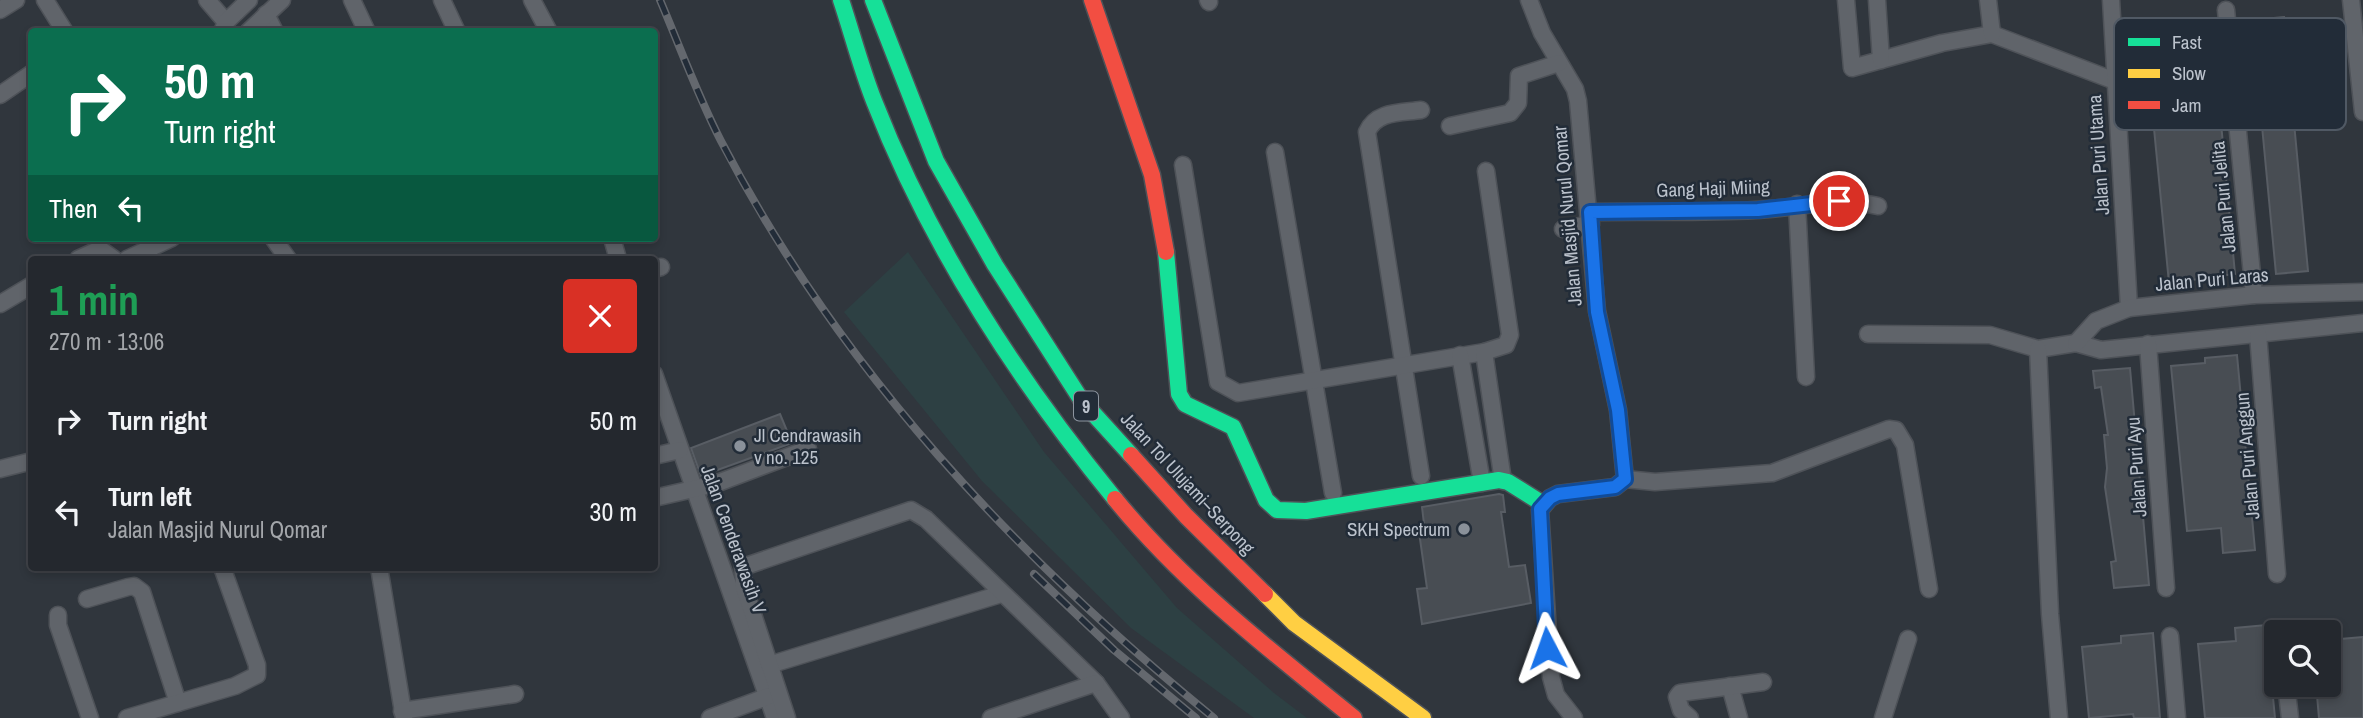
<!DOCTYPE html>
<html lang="en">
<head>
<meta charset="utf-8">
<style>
	:root { --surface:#24282e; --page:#2c3036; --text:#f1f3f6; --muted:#a3a6aa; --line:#41444a }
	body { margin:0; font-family:"Archivo Narrow",sans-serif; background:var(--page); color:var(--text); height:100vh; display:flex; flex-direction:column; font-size:26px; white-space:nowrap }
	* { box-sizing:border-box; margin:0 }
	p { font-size:23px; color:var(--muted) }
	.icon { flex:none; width:38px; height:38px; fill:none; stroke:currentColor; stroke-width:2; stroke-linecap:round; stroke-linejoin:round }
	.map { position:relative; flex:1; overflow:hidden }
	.sheet { position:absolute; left:28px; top:256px; width:630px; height:315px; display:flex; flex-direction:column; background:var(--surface); border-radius:7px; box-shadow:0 4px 10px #0003,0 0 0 2px var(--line) }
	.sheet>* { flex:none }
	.guide { position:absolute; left:28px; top:28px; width:630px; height:214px; border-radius:7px; box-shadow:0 4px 10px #0003,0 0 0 2px var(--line); background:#0b6e4f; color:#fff; overflow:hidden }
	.buttons { position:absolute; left:2264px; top:620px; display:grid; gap:14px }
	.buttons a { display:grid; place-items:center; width:77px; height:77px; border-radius:7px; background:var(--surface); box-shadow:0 4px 10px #0003,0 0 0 2px var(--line); font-size:35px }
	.pin { position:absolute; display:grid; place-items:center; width:60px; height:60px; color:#fff; margin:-30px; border:4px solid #fff; border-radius:50%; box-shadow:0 2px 7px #0007 }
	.me { position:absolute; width:77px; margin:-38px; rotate:356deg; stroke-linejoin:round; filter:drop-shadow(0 0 5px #0008) }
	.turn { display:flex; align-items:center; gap:24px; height:147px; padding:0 21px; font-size:32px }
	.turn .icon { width:91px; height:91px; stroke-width:2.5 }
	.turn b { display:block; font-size:49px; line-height:60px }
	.then { display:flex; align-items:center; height:66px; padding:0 21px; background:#0003; gap:14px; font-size:26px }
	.round { display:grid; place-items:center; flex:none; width:74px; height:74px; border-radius:7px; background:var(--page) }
	.overview { display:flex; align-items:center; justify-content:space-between; height:119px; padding:0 21px }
	h1 { font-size:42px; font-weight:700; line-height:52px; color:#1e9e55 }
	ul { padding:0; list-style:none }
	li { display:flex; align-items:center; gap:21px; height:91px; padding:0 21px }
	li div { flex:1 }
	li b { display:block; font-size:26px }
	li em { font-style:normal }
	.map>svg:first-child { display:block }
	.green { fill:#2d4043 }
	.building { fill:#484d53; stroke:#585d64; stroke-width:2 }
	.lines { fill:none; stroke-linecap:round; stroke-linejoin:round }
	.street-casing { stroke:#4e5258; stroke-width:19 }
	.fast-casing { stroke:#4e5258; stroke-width:19 }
	.slow-casing { stroke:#4e5258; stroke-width:19 }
	.jam-casing { stroke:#4e5258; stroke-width:19 }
	.street { stroke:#60646a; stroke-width:16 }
	.fast { stroke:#16e098; stroke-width:16 }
	.slow { stroke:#ffcf43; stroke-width:16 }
	.jam { stroke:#f24e42; stroke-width:16 }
	.rail-casing { stroke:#64686e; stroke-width:8 }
	.rail { stroke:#222c38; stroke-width:5; stroke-dasharray:16; stroke-linecap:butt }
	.route-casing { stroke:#114b97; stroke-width:18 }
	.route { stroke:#1a73e8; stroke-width:12 }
	.poi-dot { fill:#8a919a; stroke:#222c38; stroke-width:2.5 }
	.labels { text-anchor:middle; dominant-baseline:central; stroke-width:5; stroke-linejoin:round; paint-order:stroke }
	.shield { fill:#222c38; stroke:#8d95a0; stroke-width:2 }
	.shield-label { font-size:18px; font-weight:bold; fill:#bbc2cc }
	.street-label { font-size:19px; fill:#bbc2cc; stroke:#222c38 }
	.poi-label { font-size:19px; fill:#bbc2cc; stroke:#222c38; text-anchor:start }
	.key { fill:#222c38; stroke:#505964; stroke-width:2 }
	.key-label { font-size:19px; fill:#bbc2cc }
</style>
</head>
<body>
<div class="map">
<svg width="2363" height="718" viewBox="0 0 2363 718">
	<rect width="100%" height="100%" fill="#30363d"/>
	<!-- green -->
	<polygon class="green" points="908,252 1044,452 1177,608 1274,693 1307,718 1254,718 1131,628 982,481 844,312"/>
	<!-- building -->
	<g class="building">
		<polygon points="2284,17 2308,271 2276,274 2252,20"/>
		<polygon points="2212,26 2235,274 2169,283 2149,77 2184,74 2180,29"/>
		<polygon points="2237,355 2255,550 2223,553 2221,528 2187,531 2171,366 2205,363 2205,358"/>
		<polygon points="2130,368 2149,585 2114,588 2111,562 2116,561 2105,487 2107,468 2104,435 2108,435 2101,387 2095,388 2093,371"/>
		<polygon points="780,414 792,443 701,476 691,448"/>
		<polygon points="1499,494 1503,495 1505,512 1501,512 1509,567 1525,565 1531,603 1422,624 1417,589 1427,588 1418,525 1424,524 1422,507"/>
		<polygon points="2266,625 2275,718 2205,718 2198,644 2236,641 2235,628"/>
		<polygon points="2153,633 2160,718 2134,718 2133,714 2089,718 2082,647 2121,643 2121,636"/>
		<polygon points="2363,637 2363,718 2319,718 2316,684 2329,684 2329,640"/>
	</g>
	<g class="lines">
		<!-- street casing -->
		<g class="street-casing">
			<g id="street">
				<polyline points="45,0 65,32"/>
				<polyline points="207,0 226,22"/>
				<polyline points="352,0 367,32"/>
				<polyline points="442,0 457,32"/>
				<polyline points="532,0 549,32"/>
				<polyline points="1208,0 1209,2"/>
				<polyline points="1529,0 1542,33 1575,89 1578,101 1597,311 1618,410 1625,479"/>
				<polyline points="1846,0 1852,68 1942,43 1992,34 2115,81"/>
				<polyline points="1877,0 1881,60"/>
				<polyline points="1988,0 1992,34"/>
				<polyline points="2111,0 2129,308"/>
				<polyline points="2351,0 2363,112"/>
				<polyline points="0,10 16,0"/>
				<polyline points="2226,10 2254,295"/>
				<polyline points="266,14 275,32"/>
				<polyline points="222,32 226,22 249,0"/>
				<polyline points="248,32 282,0"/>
				<polyline points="0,95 32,73"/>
				<path d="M1421,110C1400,113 1376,111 1367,132L1421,476"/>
				<polyline points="1450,126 1510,113 1518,103 1519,76 1559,63"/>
				<polyline points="1275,152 1333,493"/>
				<polyline points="1183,165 1218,382 1238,393 1484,352"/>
				<polyline points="1486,171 1510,335 1506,345 1484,352 1503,481"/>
				<polyline points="1797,204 1806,377"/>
				<path d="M1590,212C1645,211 1701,213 1756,210C1798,208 1835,197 1878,206"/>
				<polyline points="1563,229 1591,224"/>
				<polyline points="273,238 288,259"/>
				<polyline points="612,238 618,259"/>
				<polyline points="78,259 100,249 114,259"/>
				<polyline points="127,259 172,238"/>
				<polyline points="654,269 661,267"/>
				<polyline points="0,304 32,285"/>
				<polyline points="1868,334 1990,335 2038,349 2076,343 2101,350 2363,323"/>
				<polyline points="2258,334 2277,574"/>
				<polyline points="2076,343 2096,321 2129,308 2254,295 2363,292"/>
				<polyline points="2148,344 2166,588"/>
				<polyline points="2038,349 2050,614 2059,718"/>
				<polyline points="1460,355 1482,483"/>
				<polyline points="654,374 775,718"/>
				<polyline points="654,456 680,450"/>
				<polyline points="0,469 32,461"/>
				<polyline points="1625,479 1655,482 1772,473 1889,429 1896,430 1905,445 1929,589"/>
				<polyline points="654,498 715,484 808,449"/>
				<polyline points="379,567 404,718"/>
				<polyline points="87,599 128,587 134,586 142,592 178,703"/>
				<polyline points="58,615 58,625 90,718"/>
				<polyline points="2281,630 2281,632"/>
				<polyline points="2170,636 2177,718"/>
				<polyline points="769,665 1001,594"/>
				<polyline points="2286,684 2290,718"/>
				<polyline points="1730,686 1739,718"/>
				<polyline points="402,711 515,694"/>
				<polyline points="127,718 235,686 257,675 257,665 222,567"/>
				<polyline points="710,718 769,696"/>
				<polyline points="787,718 744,587 743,567 911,510 926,519 1096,683 1121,718"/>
				<polyline points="991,718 1096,683"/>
				<polyline points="1574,718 1556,695 1551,677 1540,510 1550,498 1558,494 1615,487 1625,479"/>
				<polyline points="1690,718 1681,710 1677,697 1680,693 1763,682"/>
				<polyline points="1883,718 1908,639"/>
			</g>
		</g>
		<!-- fast casing -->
		<g class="fast-casing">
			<g id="fast">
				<path d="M841,0C852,33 861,68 874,101C930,245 1017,379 1115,499"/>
				<polyline points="873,0 936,161 995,265 1082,401 1131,455"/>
				<polyline points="1166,252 1179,394 1185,404 1233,427 1266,500 1277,510 1306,511 1499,480 1508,482 1543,504"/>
			</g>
		</g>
		<!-- slow casing -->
		<g class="slow-casing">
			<polyline id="slow" points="1265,594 1294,623 1423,718"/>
		</g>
		<!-- jam casing -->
		<g class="jam-casing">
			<g id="jam">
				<polyline points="1092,0 1152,175 1166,252"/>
				<polyline points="1131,455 1186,516 1265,594"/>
				<path d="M1115,499C1183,583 1270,650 1354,718"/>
			</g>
		</g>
		<!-- street -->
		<use href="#street" class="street"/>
		<!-- fast -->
		<use href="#fast" class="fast"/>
		<!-- slow -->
		<use href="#slow" class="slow"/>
		<!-- jam -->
		<use href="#jam" class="jam"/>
		<!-- rail casing -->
		<g class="rail-casing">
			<g id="rail">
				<path d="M660,0C680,47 698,96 721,141C840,370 1016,557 1214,718"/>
				<polyline points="1034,574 1114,650 1196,718"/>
			</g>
		</g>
		<!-- rail -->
		<use href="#rail" class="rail"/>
	</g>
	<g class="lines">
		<!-- route casing -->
		<g class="route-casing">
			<polyline id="route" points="1547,648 1540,509 1550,498 1558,494 1615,487 1625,479 1618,410 1597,312 1590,212 1758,210 1839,201"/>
		</g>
		<!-- route -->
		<use href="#route" class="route"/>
	</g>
	<!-- markers -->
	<g class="poi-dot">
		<circle cx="740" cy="446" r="7"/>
		<circle cx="1464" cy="529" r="7"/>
	</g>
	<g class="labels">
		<!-- shield labels -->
		<rect class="shield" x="1074" y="391.5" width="24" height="29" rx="5"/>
		<g class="shield-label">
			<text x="1086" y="406">9</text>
		</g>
		<!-- street labels -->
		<g class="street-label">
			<text transform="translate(2098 155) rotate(-94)">Jalan Puri Utama</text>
			<text transform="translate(1713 188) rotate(-2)">Gang Haji Miing</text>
			<text transform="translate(2223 197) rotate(-96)">Jalan Puri Jelita</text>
			<text transform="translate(1567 216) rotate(-95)">Jalan Masjid Nurul Qomar</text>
			<text transform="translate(2212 279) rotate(-5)">Jalan Puri Laras</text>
			<text transform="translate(2247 456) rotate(-95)">Jalan Puri Anggun</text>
			<text transform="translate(2136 467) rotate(-94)">Jalan Puri Ayu</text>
			<text transform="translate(1188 483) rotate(47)">Jalan Tol Ulujami–Serpong</text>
			<text transform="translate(734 539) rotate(70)">Jalan Cenderawasih V</text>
		</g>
		<!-- poi labels -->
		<g class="poi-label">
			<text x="754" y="435">Jl Cendrawasih<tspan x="754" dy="22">v no. 125</tspan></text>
			<text x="1450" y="529" text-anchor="end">SKH Spectrum</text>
		</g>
	</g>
	<!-- legend -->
	<rect x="2114" y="18" width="232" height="112" rx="10" class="key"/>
	<rect x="2128" y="38" width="32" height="8" fill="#16e098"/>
	<rect x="2128" y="69" width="32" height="9" fill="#ffcf43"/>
	<rect x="2128" y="101" width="32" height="8" fill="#f24e42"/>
	<g class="key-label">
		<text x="2172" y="49">Fast</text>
		<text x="2172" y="80">Slow</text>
		<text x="2172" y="112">Jam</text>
	</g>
</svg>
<div class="buttons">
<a><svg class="icon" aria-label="search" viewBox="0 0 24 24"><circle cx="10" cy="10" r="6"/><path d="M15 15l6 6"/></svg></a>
</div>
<div class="pin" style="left:1839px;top:201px;background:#d93025"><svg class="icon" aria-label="arrive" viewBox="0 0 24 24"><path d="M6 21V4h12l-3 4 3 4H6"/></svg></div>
<svg class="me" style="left:1547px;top:648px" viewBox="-20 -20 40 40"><path d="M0-17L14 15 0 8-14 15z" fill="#1a73e8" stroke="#fff" stroke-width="4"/></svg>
<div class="guide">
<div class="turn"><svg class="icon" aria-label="right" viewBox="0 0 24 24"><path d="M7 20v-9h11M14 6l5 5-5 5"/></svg><div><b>50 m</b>Turn right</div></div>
<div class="then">Then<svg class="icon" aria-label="left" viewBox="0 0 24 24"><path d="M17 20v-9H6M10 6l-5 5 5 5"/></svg></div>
</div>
<section class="sheet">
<div class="overview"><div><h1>1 min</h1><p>270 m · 13:06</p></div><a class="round" style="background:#d93025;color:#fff"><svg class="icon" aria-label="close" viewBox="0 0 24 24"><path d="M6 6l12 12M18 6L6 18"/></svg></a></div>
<ul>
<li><svg class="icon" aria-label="right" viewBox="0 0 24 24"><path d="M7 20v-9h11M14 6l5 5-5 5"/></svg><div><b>Turn right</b></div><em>50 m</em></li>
<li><svg class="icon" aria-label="left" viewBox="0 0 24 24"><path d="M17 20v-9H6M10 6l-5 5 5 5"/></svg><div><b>Turn left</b><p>Jalan Masjid Nurul Qomar</p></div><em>30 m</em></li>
</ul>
</section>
</div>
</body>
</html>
